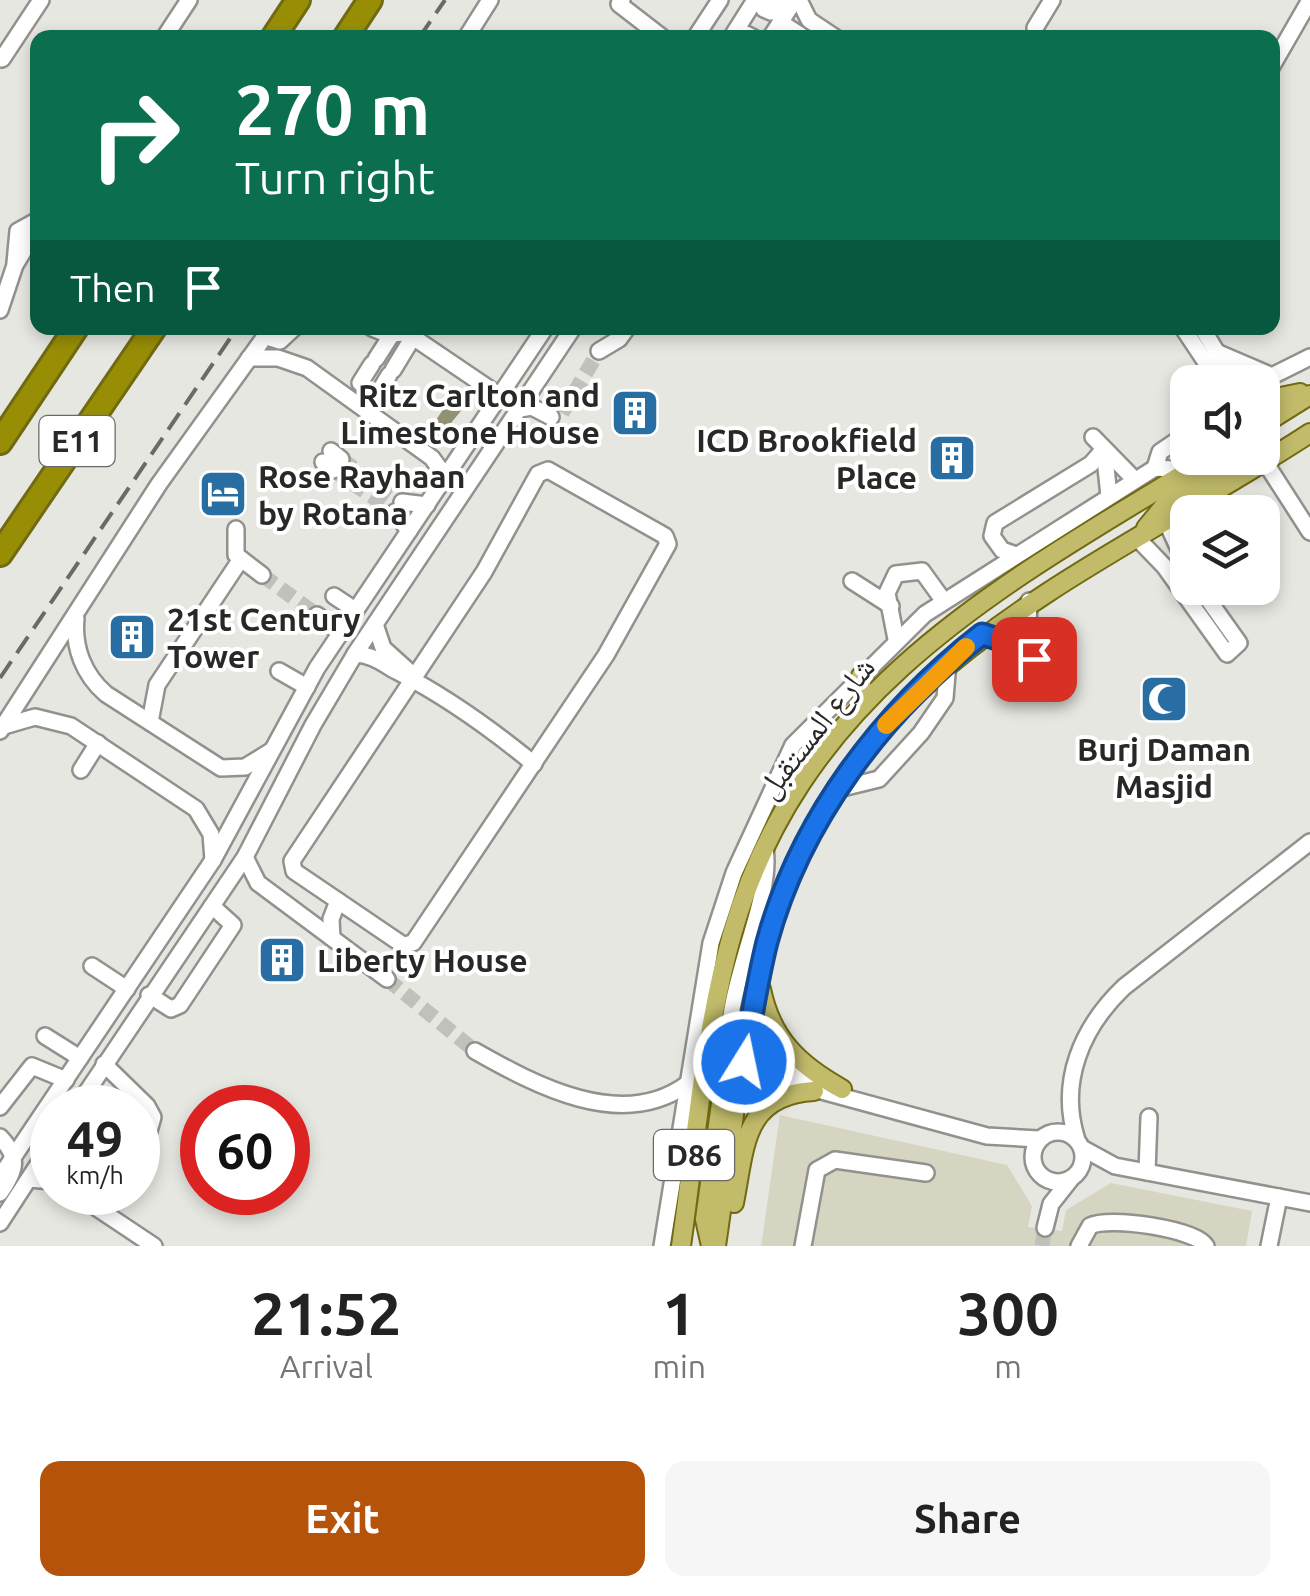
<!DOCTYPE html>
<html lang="en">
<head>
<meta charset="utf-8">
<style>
	:root { --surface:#fff; --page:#f6f6f6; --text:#222; --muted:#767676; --accent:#b45309 }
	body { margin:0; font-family:Ubuntu,"Noto Naskh Arabic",sans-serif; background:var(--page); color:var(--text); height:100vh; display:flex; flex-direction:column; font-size:38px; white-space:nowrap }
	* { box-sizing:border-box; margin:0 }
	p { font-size:32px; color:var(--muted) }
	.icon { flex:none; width:55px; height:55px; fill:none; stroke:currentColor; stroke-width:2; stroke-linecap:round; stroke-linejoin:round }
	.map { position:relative; height:1246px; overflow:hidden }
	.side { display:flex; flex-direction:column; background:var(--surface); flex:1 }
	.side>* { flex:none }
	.top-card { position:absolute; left:30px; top:30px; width:1250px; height:305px; border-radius:20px; box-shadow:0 5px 15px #0003; background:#0b6e4f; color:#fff; overflow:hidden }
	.tools { position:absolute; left:1170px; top:365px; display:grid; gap:20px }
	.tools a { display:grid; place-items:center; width:110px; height:110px; border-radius:20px; background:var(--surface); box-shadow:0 5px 15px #0003; font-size:50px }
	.speed { position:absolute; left:30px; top:1085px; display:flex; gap:20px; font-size:50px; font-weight:700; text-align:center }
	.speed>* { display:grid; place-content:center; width:130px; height:130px; border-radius:50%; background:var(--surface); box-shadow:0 5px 15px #0003; line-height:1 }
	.speed small { font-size:25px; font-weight:400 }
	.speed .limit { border:15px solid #d22; background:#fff; color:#111 }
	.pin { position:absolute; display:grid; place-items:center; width:85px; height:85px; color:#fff; margin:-42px; border-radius:20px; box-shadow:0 5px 15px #0006 }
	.me { position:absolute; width:110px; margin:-55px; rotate:10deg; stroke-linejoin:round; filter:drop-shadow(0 0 8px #0008) }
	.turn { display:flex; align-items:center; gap:35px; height:210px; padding:0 40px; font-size:45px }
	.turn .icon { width:130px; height:130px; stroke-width:2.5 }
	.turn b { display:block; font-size:70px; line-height:85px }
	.then { display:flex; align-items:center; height:95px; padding:0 40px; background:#0003; gap:20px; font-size:38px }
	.eta { display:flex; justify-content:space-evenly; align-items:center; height:170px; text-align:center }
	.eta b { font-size:60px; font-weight:700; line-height:70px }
	.action { display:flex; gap:20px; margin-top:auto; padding:20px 40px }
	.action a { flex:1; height:115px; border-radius:20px; background:var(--accent); color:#fff; font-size:40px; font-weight:700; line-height:115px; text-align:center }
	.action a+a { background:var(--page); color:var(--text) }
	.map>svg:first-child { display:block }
	.green { fill:#d6d5c1 }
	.water { fill:#939173 }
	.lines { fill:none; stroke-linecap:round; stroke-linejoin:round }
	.minor-tunnel { stroke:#c1c1bc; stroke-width:15; stroke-dasharray:15 8; stroke-linecap:butt }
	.minor-casing { stroke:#92918d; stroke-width:20 }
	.major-casing { stroke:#716a11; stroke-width:22 }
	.highway-casing { stroke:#716a11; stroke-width:28 }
	.minor { stroke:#fff; stroke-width:15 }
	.major { stroke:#c1bb6a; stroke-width:18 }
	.highway { stroke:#988e06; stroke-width:22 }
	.rail { stroke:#6a6a67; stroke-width:4; stroke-dasharray:20 10; stroke-linecap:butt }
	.route-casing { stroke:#114b97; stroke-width:25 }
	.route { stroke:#1a73e8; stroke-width:18 }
	.slow { stroke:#f59e0b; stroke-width:18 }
	.labels { text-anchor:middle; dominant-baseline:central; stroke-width:8; stroke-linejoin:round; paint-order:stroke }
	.shield { fill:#fff; stroke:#686867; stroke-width:2.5 }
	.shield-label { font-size:30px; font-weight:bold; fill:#282826 }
	.poi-label { font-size:32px; font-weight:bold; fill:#282826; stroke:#fff; text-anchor:start }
	.street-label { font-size:32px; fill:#282826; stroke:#fff }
</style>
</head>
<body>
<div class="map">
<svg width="1310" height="1246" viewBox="0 0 1310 1246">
	<rect width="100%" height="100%" fill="#e7e7e2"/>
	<!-- green -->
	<polygon class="green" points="780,1115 1007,1165 1032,1206 1028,1227 1062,1231 1066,1210 1111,1183 1252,1211 1246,1246 761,1246"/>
	<!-- water -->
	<polygon class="water" points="451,398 464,407 435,443 425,436"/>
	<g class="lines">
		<!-- minor-tunnel -->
		<g class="minor-tunnel">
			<polyline points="562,413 599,351"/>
			<polyline points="341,459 402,502"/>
			<polyline points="333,470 395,512"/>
			<polyline points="262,575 317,615"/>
			<polyline points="387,979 475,1051"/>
			<polyline points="1042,1246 1045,1228"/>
		</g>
		<!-- minor casing -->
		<g class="minor-casing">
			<g id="minor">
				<polyline points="622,0 619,4 663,38"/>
				<polyline points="765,0 764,9 771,12 783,0"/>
				<polyline points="799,0 809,20 836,38"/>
				<polyline points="780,22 805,38"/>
				<polyline points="1035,28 1052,0"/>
				<polyline points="164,38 189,0"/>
				<polyline points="466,38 490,0"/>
				<polyline points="695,38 720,0"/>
				<polyline points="731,38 755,0"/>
				<polyline points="739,38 746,34 754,38"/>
				<polyline points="770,38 795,0"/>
				<polyline points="2,59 41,0"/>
				<polyline points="1272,66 1310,0"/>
				<polyline points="15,263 18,231 38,220"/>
				<polyline points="0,310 15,265 38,227"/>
				<polyline points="372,328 387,334 407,333 500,396"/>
				<polyline points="1183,328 1219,382"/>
				<polyline points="1202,328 1235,382"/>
				<polyline points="264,336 280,341 294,328"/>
				<polyline points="599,351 619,339 627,328"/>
				<polyline points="1216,352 1272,376 1310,357"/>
				<polyline points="249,358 278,358 307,368 432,458 445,476"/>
				<polyline points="376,359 392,334"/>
				<polyline points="393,370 413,337"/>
				<polyline points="360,383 372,364"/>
				<polyline points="376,397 389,375"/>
				<polyline points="520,409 532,407 551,417"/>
				<polyline points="1093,437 1135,480"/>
				<polyline points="1104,449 1109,496"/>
				<polyline points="331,451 341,459"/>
				<polyline points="323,462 333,470"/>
				<polyline points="1265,462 1310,532"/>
				<polyline points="1155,468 1160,452 1188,433"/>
				<polygon points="548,470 665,536 668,544 606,655 413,943 403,945 294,871 292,861 484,572 538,474"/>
				<polyline points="402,502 427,505"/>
				<polyline points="395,512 409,531"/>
				<polyline points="1166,521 1188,569"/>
				<polyline points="236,529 236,555 262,575"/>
				<polyline points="1137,538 1164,566 1227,654 1239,643 1200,588"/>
				<polyline points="1016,555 1002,550 992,536 995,523 1091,464 1104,449"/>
				<polyline points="852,581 891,606"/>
				<polyline points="334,596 355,610"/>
				<polyline points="317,615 341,633"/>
				<path d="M76,618C73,648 84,675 106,694L221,768L245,767L271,751"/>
				<polyline points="375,624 383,648 414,676"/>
				<polyline points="982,635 1016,645 1033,659"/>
				<polyline points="896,639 887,593 896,574 922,571 943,600"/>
				<polyline points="1027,651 1029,601"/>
				<path d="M355,654C374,655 383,664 398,672C447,697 490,728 534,764"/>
				<polyline points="279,671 307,687"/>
				<polyline points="150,722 157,685 241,559"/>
				<polyline points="4,726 35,717 71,726 196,809 211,834 213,860"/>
				<polyline points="0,731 159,484 271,328"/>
				<polyline points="81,770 98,743"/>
				<polyline points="838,789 879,779 921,733 945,698 948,662"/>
				<path d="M765,848C775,908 708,1014 737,1068L987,1136L1039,1139"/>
				<polyline points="245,857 258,883 387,979"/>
				<polyline points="332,938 331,919 338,901"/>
				<polyline points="92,966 127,989"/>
				<polyline points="149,995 171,1009 180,1005 233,925 212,906"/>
				<polyline points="45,1036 80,1058"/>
				<path d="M475,1051C535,1085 622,1132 687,1084"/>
				<polyline points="104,1064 147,1106 153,1117 149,1131 138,1141"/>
				<path d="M707,1089C734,1046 775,1070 815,1081"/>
				<polyline points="0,1107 32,1066 66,1080"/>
				<polyline points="76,1108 245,857 313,725 355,654 573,328"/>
				<circle cx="1058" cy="1157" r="25"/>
				<path d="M0,1137C20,1158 16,1170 0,1193"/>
				<path d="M1077,1140C1058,1082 1082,1027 1124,987L1310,842"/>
				<polyline points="1082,1148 1115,1166 1310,1203"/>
				<polyline points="1147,1172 1149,1117"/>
				<polyline points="0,1177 213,860 317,668 545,328"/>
				<polyline points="29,1179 52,1181"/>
				<polyline points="73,1192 154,1246"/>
				<polyline points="0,1223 52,1143"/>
				<polyline points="1045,1228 1051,1204 1070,1180"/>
				<polyline points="662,1246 711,943 734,873 793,745 925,614 1155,468 1189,470"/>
				<polyline points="803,1246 817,1170 835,1160 926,1173"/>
				<path d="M1079,1246L1090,1226C1109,1216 1196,1229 1206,1246"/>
				<polyline points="1269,1246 1279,1197"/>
			</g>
		</g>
		<!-- major casing -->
		<g class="major-casing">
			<g id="major">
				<polyline points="1262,401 1300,393"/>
				<polyline points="1262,425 1310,395"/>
				<polyline points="1146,528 1165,505 1243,458"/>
				<polyline points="861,676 862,706"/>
				<path d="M761,989C771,1039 799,1065 842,1089"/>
				<polyline points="731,1031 740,1038 750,1029"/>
				<polyline points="709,1086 717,1082 723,1089 705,1219 711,1246"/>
				<path d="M734,1203C745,1147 743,1095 814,1091"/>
				<path d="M681,1246C696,1142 704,1032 733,931C804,686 1009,581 1210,458"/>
				<path d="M716,1246C731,1145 740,1039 768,940C844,662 1093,575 1310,433"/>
			</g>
		</g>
		<!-- highway casing -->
		<g class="highway-casing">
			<g id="highway">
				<polyline points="273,38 298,0"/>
				<polyline points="345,38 370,0"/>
				<polyline points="0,442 76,328"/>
				<polyline points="0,554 154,328"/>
			</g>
		</g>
		<!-- minor -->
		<use href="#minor" class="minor"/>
		<!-- major -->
		<use href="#major" class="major"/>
		<!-- highway -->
		<use href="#highway" class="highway"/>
		<!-- rail -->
		<g class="rail">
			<polyline points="419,38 445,0"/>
			<polyline points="0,678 237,328"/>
		</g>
	</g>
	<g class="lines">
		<!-- route casing -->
		<g class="route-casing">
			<path id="route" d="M744,1062C751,1022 757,982 767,942C800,820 883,711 982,634L1016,645L1034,659"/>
		</g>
		<!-- route -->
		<use href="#route" class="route"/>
		<!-- slow -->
		<polyline class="slow" points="886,725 966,647"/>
	</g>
	<!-- icons -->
	<defs>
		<g id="building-square" transform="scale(2.5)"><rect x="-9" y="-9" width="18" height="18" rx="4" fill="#286ea3" stroke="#fff"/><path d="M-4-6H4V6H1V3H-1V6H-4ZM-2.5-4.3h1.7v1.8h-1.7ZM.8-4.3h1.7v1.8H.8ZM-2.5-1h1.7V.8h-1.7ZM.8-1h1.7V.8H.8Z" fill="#fff"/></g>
		<g id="hotel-square" transform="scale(2.5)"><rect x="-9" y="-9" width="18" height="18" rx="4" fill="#286ea3" stroke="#fff"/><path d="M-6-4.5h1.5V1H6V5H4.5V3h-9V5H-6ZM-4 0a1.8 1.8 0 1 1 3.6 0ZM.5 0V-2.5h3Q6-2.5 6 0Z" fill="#fff"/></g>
		<g id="mosque-square" transform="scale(2.5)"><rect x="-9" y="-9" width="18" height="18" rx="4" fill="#286ea3" stroke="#fff"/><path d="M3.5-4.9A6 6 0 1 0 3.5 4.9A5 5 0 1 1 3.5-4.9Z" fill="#fff"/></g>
	</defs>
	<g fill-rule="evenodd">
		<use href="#building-square" x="635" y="413"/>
		<use href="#building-square" x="952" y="458"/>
		<use href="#hotel-square" x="223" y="494"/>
		<use href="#building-square" x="132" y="637"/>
		<use href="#mosque-square" x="1164" y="699"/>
		<use href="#building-square" x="282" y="960"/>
	</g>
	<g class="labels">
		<!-- shield labels -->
		<g class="shield">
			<rect x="39.5" y="416" width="75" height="50" rx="8"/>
			<rect x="654" y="1130" width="80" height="50" rx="8"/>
		</g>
		<g class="shield-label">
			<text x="77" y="441">E11</text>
			<text x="694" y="1155">D86</text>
		</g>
		<!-- poi labels -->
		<g class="poi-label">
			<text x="600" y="395" text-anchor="end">Ritz Carlton and<tspan x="600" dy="37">Limestone House</tspan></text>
			<text x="917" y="440" text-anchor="end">ICD Brookfield<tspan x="917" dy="37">Place</tspan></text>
			<text x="258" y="476">Rose Rayhaan<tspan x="258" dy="37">by Rotana</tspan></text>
			<text x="167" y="619">21st Century<tspan x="167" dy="37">Tower</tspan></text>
			<text x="1164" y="749" text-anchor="middle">Burj Daman<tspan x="1164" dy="37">Masjid</tspan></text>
			<text x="317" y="960">Liberty House</text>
		</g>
		<!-- street labels -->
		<g class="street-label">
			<text transform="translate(815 727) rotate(-52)">شارع المستقبل</text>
		</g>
	</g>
</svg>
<div class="tools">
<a><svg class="icon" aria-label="sound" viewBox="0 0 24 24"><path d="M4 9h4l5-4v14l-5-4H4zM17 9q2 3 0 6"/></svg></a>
<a><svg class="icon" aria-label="layers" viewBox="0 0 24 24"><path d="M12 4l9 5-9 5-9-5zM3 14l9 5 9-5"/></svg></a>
</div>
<div class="speed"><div>49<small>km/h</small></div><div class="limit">60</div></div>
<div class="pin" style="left:1034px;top:659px;background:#d93025"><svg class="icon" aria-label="arrive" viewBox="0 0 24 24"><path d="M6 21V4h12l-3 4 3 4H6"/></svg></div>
<svg class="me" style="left:744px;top:1062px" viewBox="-20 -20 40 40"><circle r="17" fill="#1a73e8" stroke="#fff" stroke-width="3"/><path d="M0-11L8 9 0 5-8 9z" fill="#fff"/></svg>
<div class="top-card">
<div class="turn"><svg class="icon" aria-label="right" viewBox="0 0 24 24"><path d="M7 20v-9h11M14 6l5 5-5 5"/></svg><div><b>270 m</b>Turn right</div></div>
<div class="then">Then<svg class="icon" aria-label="arrive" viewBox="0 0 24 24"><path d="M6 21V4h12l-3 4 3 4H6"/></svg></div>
</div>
</div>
<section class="side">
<div class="eta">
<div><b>21:52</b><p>Arrival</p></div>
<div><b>1</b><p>min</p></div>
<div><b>300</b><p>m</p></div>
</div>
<div class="action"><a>Exit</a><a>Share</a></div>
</section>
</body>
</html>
